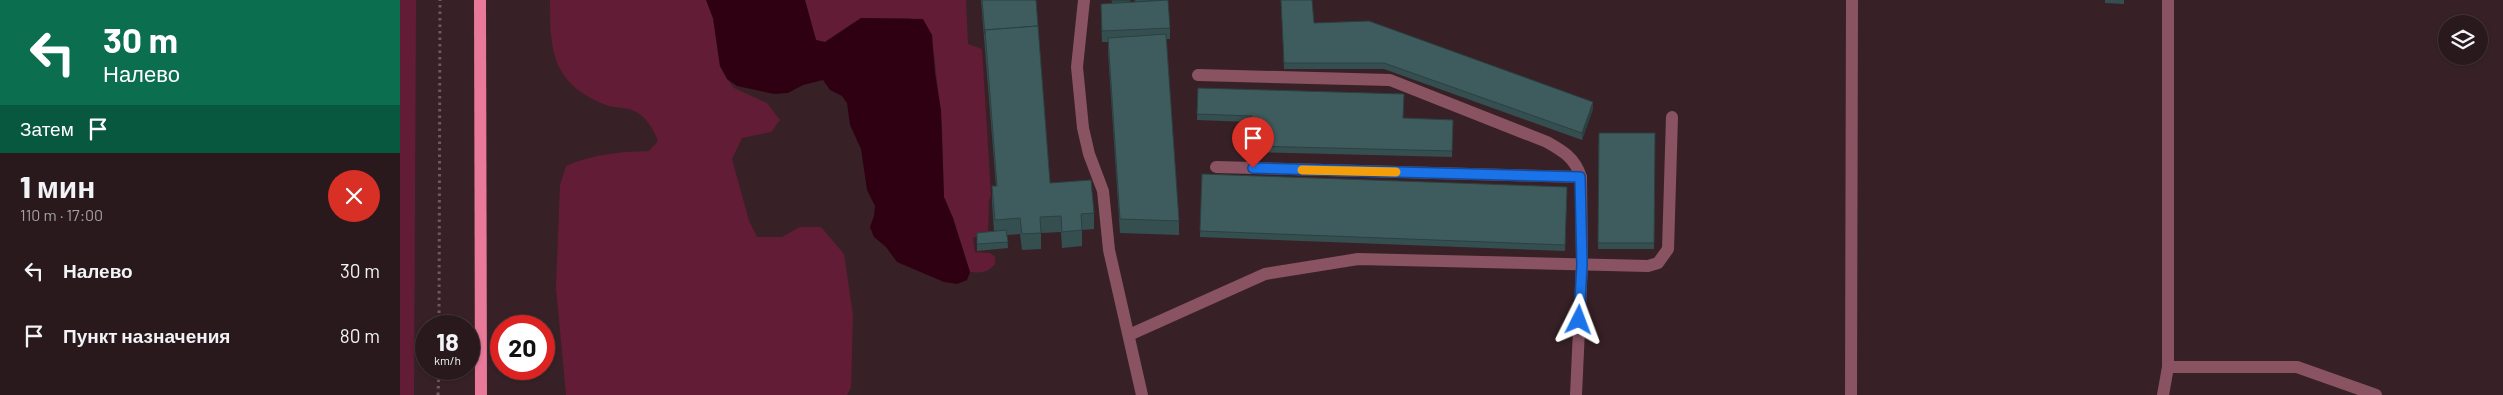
<!DOCTYPE html>
<html lang="ru">
<head>
<meta charset="utf-8">
<style>
	:root { --surface:#29191c; --page:#312225; --text:#f1f3f6; --muted:#a5a0a3; --line:#45383b }
	body { margin:0; font-family:Barlow,sans-serif; background:var(--page); color:var(--text); height:100vh; display:flex; flex-direction:column; font-size:19px; white-space:nowrap }
	* { box-sizing:border-box; margin:0 }
	p { font-size:16px; color:var(--muted) }
	.icon { flex:none; width:28px; height:28px; fill:none; stroke:currentColor; stroke-width:2; stroke-linecap:round; stroke-linejoin:round }
	.map { position:relative; flex:1; overflow:hidden }
	.drawer { display:flex; flex-direction:column; background:var(--surface); width:400px }
	.drawer>* { flex:none }
	.hud { background:#0b6e4f; color:#fff; overflow:hidden }
	.tools { position:absolute; left:2038px; top:15px; display:grid; gap:10px }
	.tools a { display:grid; place-items:center; width:50px; height:50px; border-radius:50%; background:var(--surface); box-shadow:0 1px 4px #0004,0 0 0 1px var(--line); font-size:25px }
	.speed { position:absolute; left:15px; top:315px; display:flex; gap:10px; font-size:25px; font-weight:700; text-align:center }
	.speed>* { display:grid; place-content:center; width:65px; height:65px; border-radius:50%; background:var(--surface); box-shadow:0 1px 4px #0004,0 0 0 1px var(--line); line-height:1 }
	.speed small { font-size:12px; font-weight:400 }
	.speed .limit { border:8px solid #d22; background:#fff; color:#111 }
	.pin { position:absolute; display:grid; place-items:center; width:42px; height:42px; color:#fff; margin:-51px -21px; border-radius:50% 50% 50% 0; rotate:-45deg; box-shadow:0 0 5px #0007 }
	.pin .icon { rotate:45deg }
	.me { position:absolute; width:55px; margin:-28px; rotate:3deg; stroke-linejoin:round; filter:drop-shadow(0 0 4px #0008) }
	.turn { display:flex; align-items:center; gap:18px; height:105px; padding:0 20px; font-size:22px }
	.turn .icon { width:65px; height:65px; stroke-width:2.5 }
	.turn b { display:block; font-size:35px; line-height:42px }
	.then { display:flex; align-items:center; height:48px; padding:0 20px; background:#0003; gap:10px; font-size:19px }
	.round { display:grid; place-items:center; flex:none; width:52px; height:52px; border-radius:26px; background:var(--page) }
	.summary { display:flex; align-items:center; justify-content:space-between; height:85px; padding:0 20px }
	h1 { font-size:30px; font-weight:800; line-height:38px }
	ul { padding:0; list-style:none }
	li { display:flex; align-items:center; gap:15px; height:65px; padding:0 20px }
	li div { flex:1 }
	li b { display:block; font-size:19px }
	li em { font-style:normal }
	main { display:flex; flex:1; min-height:0 }
	.map>svg:first-child { display:block }
	.green { fill:#631c35 }
	.water { fill:#2f0011 }
	.lines { fill:none; stroke-linecap:round; stroke-linejoin:round }
	.path { stroke:#6f5b5f; stroke-width:3; stroke-dasharray:2.5 4; stroke-linecap:butt }
	.lane { stroke:#895361; stroke-width:12 }
	.primary { stroke:#e87999; stroke-width:12 }
	.wall { fill:#354f50 }
	.shaded-wall { fill:#2b4041 }
	.building { fill:#3e5c5d; stroke:#2b4041 }
	.route-casing { stroke:#114b97; stroke-width:12 }
	.route { stroke:#1a73e8; stroke-width:9 }
	.slow { stroke:#f59e0b; stroke-width:9 }
</style>
</head>
<body>
<main>
<section class="drawer">
<div class="hud">
<div class="turn"><svg class="icon" aria-label="left" viewBox="0 0 24 24"><path d="M17 20v-9H6M10 6l-5 5 5 5"/></svg><div><b>30 m</b>Налево</div></div>
<div class="then">Затем<svg class="icon" aria-label="arrive" viewBox="0 0 24 24"><path d="M6 21V4h12l-3 4 3 4H6"/></svg></div>
</div>
<div class="summary"><div><h1>1 мин</h1><p>110 m · 17:00</p></div><a class="round" style="background:#d93025;color:#fff"><svg class="icon" aria-label="close" viewBox="0 0 24 24"><path d="M6 6l12 12M18 6L6 18"/></svg></a></div>
<ul>
<li><svg class="icon" aria-label="left" viewBox="0 0 24 24"><path d="M17 20v-9H6M10 6l-5 5 5 5"/></svg><div><b>Налево</b></div><em>30 m</em></li>
<li><svg class="icon" aria-label="arrive" viewBox="0 0 24 24"><path d="M6 21V4h12l-3 4 3 4H6"/></svg><div><b>Пункт назначения</b></div><em>80 m</em></li>
</ul>
</section>
<div class="map">
<svg width="2103" height="395" viewBox="0 0 2103 395">
	<rect width="100%" height="100%" fill="#372126"/>
	<!-- green -->
	<g class="green">
		<polygon points="0,0 16,0 14,395 0,395"/>
		<path d="M150,0H306L313,18L320,66L327,79L334,88L367,103L380,120L371,132L342,138L332,159L349,221L357,237H382L400,227H421L444,254L453,315L451,387L447,395H166L156,288L160,185L166,166C193,154 219,152 249,151L258,141C253,129 246,115 232,110C224,107 214,108 206,105C152,84 150,51 150,0Z"/>
		<path d="M405,0H566L568,44L582,49L591,195L589,201L588,231L573,238L575,252L590,253L595,257V264C587,273 581,273 570,272L553,218L544,197L542,126L534,54L510,18H461L425,42L416,40Z"/>
	</g>
	<!-- water -->
	<polygon class="water" points="306,0 405,0 416,40 425,42 461,18 523,19 532,35 535,73 541,110 544,197 553,218 570,272 567,280 557,284 544,282 497,262 486,247 474,237 470,227 474,216 475,206 467,190 461,149 450,125 447,103 442,96 430,90 423,80 403,85 388,93 374,94 337,86 327,79 320,66 313,18"/>
	<g class="lines">
		<!-- path -->
		<g class="path">
			<polyline points="39,326 40,0"/>
			<polyline points="38,395 39,369"/>
		</g>
		<!-- lane -->
		<g class="lane">
			<polyline points="684,0 677,67 683,128 689,154 703,191 709,250 742,395"/>
			<path d="M798,75L990,80L1147,142C1163,151 1175,158 1181,177L1182,264L1176,395"/>
			<polyline points="816,167 1181,177"/>
			<polyline points="729,335 865,274 958,259 1248,266 1258,263 1268,249 1272,117"/>
			<polyline points="1768,367 1768,0"/>
			<polyline points="1451,395 1452,0"/>
			<polyline points="1763,395 1768,367 1897,367 1976,395"/>
		</g>
		<!-- primary -->
		<polyline class="primary" points="80,0 81,395"/>
	</g>
	<!-- wall -->
	<g class="wall">
		<polygon points="581,0 636,0 650,183 694,213 694,229 682,230 682,246 662,248 661,232 641,233 641,249 622,250 620,234 607,235 608,248 577,251 577,233 594,231 592,202 592,186 596,186"/>
		<polygon points="708,0 730,0 730,3 770,28 770,39 766,39 779,221 779,235 720,233 708,52 708,42 702,42 701,15 701,4 712,4 712,0"/>
		<polygon points="881,0 914,23 1193,109 1182,140 984,69 884,69"/>
		<polygon points="1705,0 1724,0 1724,4 1705,3"/>
		<polygon points="798,88 1003,118 1053,120 1052,157 851,152 851,122 797,120"/>
		<polygon points="1199,133 1255,133 1254,249 1198,249"/>
		<polygon points="802,174 1167,187 1165,251 800,237"/>
	</g>
	<!-- shaded-wall -->
	<polygon class="shaded-wall" points="1193,102 1193,109 1182,140 1182,133"/>
	<!-- building -->
	<g class="building">
		<polygon points="582,0 636,0 638,26 585,30 585,35"/>
		<rect x="712" y="0" width="18" height="1"/>
		<polygon points="735,0 767,0 735,2"/>
		<polygon points="768,0 770,28 702,31 701,4"/>
		<polygon points="881,0 912,0 914,23 969,21 1193,102 1182,133 984,63 884,63"/>
		<polygon points="638,26 650,183 691,180 694,213 681,214 682,230 662,232 661,216 640,217 641,233 622,234 620,218 595,220 592,186 597,186 585,30"/>
		<polygon points="766,34 779,221 720,219 708,38"/>
		<polygon points="798,88 1004,94 1003,118 1053,120 1052,151 851,146 852,116 797,114"/>
		<polygon points="1199,133 1255,133 1254,243 1198,243"/>
		<polygon points="802,174 1167,187 1165,245 800,231"/>
		<polygon points="606,230 608,242 577,244 577,233"/>
	</g>
	<g class="lines">
		<!-- route casing -->
		<g class="route-casing">
			<polyline id="route" points="853,168 1180,177 1182,264 1179,320"/>
		</g>
		<!-- route -->
		<use href="#route" class="route"/>
		<!-- slow -->
		<polyline class="slow" points="902,170 996,172"/>
	</g>
</svg>
<div class="tools">
<a><svg class="icon" aria-label="layers" viewBox="0 0 24 24"><path d="M12 4l9 5-9 5-9-5zM3 14l9 5 9-5"/></svg></a>
</div>
<div class="speed"><div>18<small>km/h</small></div><div class="limit">20</div></div>
<div class="pin" style="left:853px;top:168px;background:#d93025"><svg class="icon" aria-label="arrive" viewBox="0 0 24 24"><path d="M6 21V4h12l-3 4 3 4H6"/></svg></div>
<svg class="me" style="left:1179px;top:320px" viewBox="-20 -20 40 40"><path d="M0-17L14 15 0 8-14 15z" fill="#1a73e8" stroke="#fff" stroke-width="4"/></svg>
</div>
</main>
</body>
</html>
